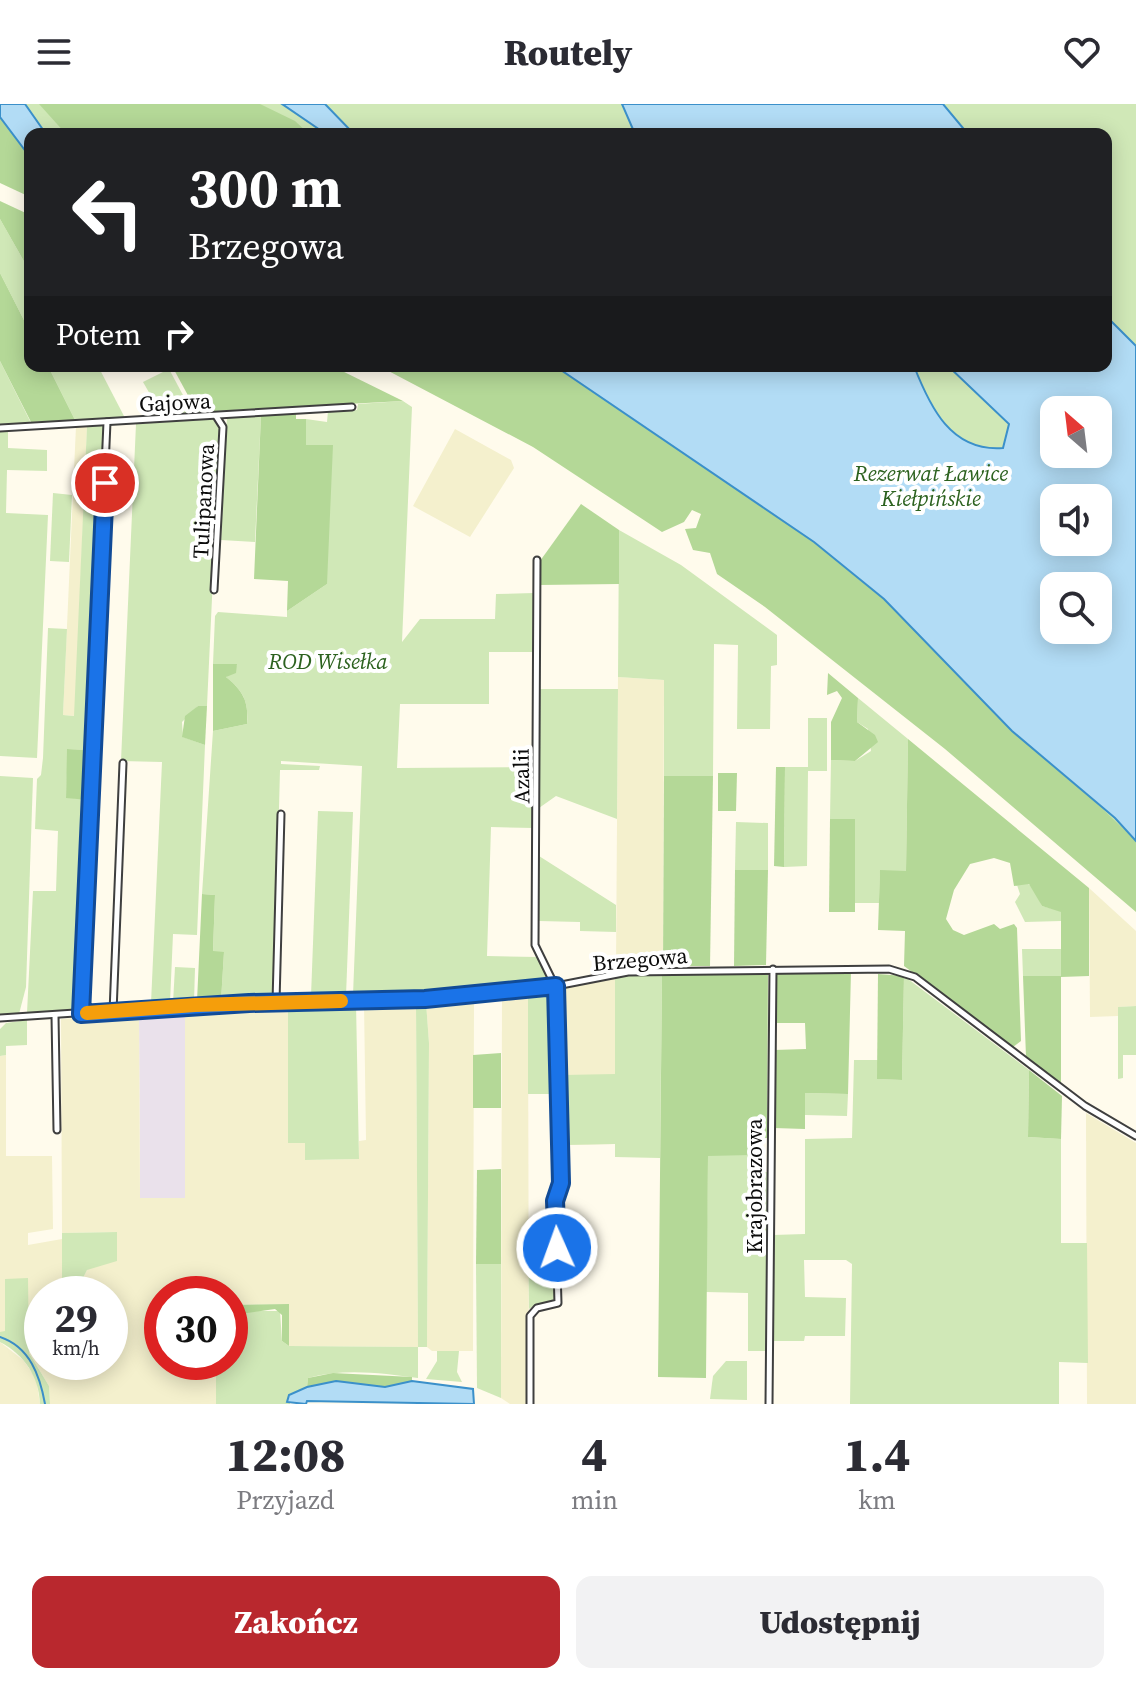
<!DOCTYPE html>
<html lang="pl">
<head>
<meta charset="utf-8">
<style>
	:root { --surface:#fff; --page:#f2f2f3; --text:#2b2b33; --muted:#7c7c81; --accent:#b9282e }
	body { margin:0; font-family:"Source Serif 4",serif; background:var(--page); color:var(--text); height:100vh; display:flex; flex-direction:column; font-size:30px; white-space:nowrap }
	* { box-sizing:border-box; margin:0 }
	p { font-size:26px; color:var(--muted) }
	.icon { flex:none; width:44px; height:44px; fill:none; stroke:currentColor; stroke-width:2; stroke-linecap:round; stroke-linejoin:round }
	.map { position:relative; height:1300px; overflow:hidden }
	.drawer { display:flex; flex-direction:column; background:var(--surface); flex:1 }
	.drawer>* { flex:none }
	.banner { position:absolute; left:24px; top:24px; width:1088px; height:244px; border-radius:16px; box-shadow:0 4px 20px #0003; background:#202124; color:#fff; overflow:hidden }
	.needle { width:52px; rotate:332deg }
	.tools { position:absolute; left:1040px; top:292px; display:grid; gap:16px }
	.tools a { display:grid; place-items:center; width:72px; height:72px; border-radius:16px; background:var(--surface); box-shadow:0 4px 20px #0003; font-size:40px }
	.speed { position:absolute; left:24px; top:1172px; display:flex; gap:16px; font-size:40px; font-weight:700; text-align:center }
	.speed>* { display:grid; place-content:center; width:104px; height:104px; border-radius:50%; background:var(--surface); box-shadow:0 4px 20px #0003; line-height:1 }
	.speed small { font-size:20px; font-weight:400 }
	.speed .limit { border:12px solid #d22; background:#fff; color:#111 }
	.pin { position:absolute; display:grid; place-items:center; width:68px; height:68px; color:#fff; margin:-34px; border:4px solid #fff; border-radius:50%; box-shadow:0 2px 8px #0007 }
	.me { position:absolute; width:88px; margin:-44px; rotate:358deg; stroke-linejoin:round; filter:drop-shadow(0 0 6px #0008) }
	.turn { display:flex; align-items:center; gap:28px; height:168px; padding:0 32px; font-size:36px }
	.turn .icon { width:104px; height:104px; stroke-width:2.5 }
	.turn b { display:block; font-size:56px; line-height:68px }
	.then { display:flex; align-items:center; height:76px; padding:0 32px; background:#0003; gap:16px; font-size:30px }
	.eta { display:flex; justify-content:space-evenly; align-items:center; height:136px; text-align:center }
	.eta b { font-size:48px; font-weight:800; line-height:56px }
	.cta { display:flex; gap:16px; margin-top:auto; padding:16px 32px }
	.cta a { flex:1; height:92px; border-radius:16px; background:var(--accent); color:#fff; font-size:32px; font-weight:800; line-height:92px; text-align:center }
	.cta a+a { background:var(--page); color:var(--text) }
	header { display:flex; justify-content:space-between; align-items:center; height:104px; padding:0 32px; background:var(--surface); font-size:36px; font-weight:800 }
	.map>svg:first-child { display:block }
	.industrial { fill:#eae1eb }
	.farmland { fill:#f4f0cd }
	.green { fill:#d0e8b7; fill-rule:evenodd }
	.forest { fill:#b4d897 }
	.water { fill:#b2dcf5; stroke:#3b90ca; stroke-width:2; fill-rule:evenodd }
	.lines { fill:none; stroke-linecap:round; stroke-linejoin:round }
	.stream { stroke:#3b90ca; stroke-width:2 }
	.minor-casing { stroke:#3f3f3f; stroke-width:9 }
	.minor { stroke:#fff; stroke-width:5 }
	.route-casing { stroke:#114b97; stroke-width:20 }
	.route { stroke:#1a73e8; stroke-width:14 }
	.slow { stroke:#f59e0b; stroke-width:14 }
	.labels { text-anchor:middle; dominant-baseline:central; stroke-width:8; stroke-linejoin:round; paint-order:stroke }
	.street-label { font-size:22px; fill:#0c0c0c; stroke:#fff }
	.park-label { font-size:22px; font-style:italic; fill:#2c621f; stroke:#fff }
</style>
</head>
<body>
<header><svg class="icon" aria-label="menu" viewBox="0 0 24 24"><path d="M4 6h16M4 12h16M4 18h16"/></svg>Routely<svg class="icon" aria-label="heart" viewBox="0 0 24 24"><path d="M12 20l-8-8c-3-5 5-10 8-4 3-6 11-1 8 4z"/></svg></header>
<div class="map">
<svg width="1136" height="1300" viewBox="0 0 1136 1300">
	<rect width="100%" height="100%" fill="#fffbec"/>
	<!-- industrial -->
	<polygon class="industrial" points="185,905 186,1094 140,1095 139,909"/>
	<!-- farmland -->
	<g class="farmland">
		<polygon points="76,322 87,322 75,612 63,611"/>
		<polygon points="455,325 511,356 514,364 470,433 413,402"/>
		<polygon points="618,573 664,576 663,862 616,864"/>
		<polygon points="1089,784 1136,827 1136,902 1119,903 1118,912 1090,913"/>
		<polygon points="615,871 615,1040 564,1041 561,884"/>
		<polygon points="528,888 529,1300 510,1300 501,1294 502,891"/>
		<polygon points="474,894 473,1247 432,1247 427,1243 429,939 426,898"/>
		<polygon points="416,898 418,1243 289,1242 288,1200 230,1201 230,1190 162,1190 162,1258 216,1258 216,1300 50,1300 49,1282 29,1249 5,1228 0,1228 0,952 6,951 6,1052 52,1052 53,1125 28,1129 28,1141 62,1135 62,1190 42,1190 42,1258 110,1258 110,1190 75,1190 87,1166 116,1128 62,1129 61,915 139,909 140,1094 185,1094 185,905 288,900 288,1039 305,1039 306,1056 359,1055 359,1037 366,1036 364,899"/>
		<polygon points="1086,1009 1136,1039 1136,1300 1087,1300"/>
		<polygon points="0,1238 23,1256 36,1274 40,1300 0,1300"/>
	</g>
	<!-- green -->
	<g class="green">
		<path d="M0,0H1136V747L677,338L618,308L595,287L581,289L521,262H1106V30H40L0,16ZM1054,306H1098V350H1054ZM1054,394H1098V438H1054ZM1054,482H1098V526H1054Z"/>
		<polygon points="0,115 30,168 30,228 0,169"/>
		<polygon points="0,257 31,319 0,320"/>
		<polygon points="48,262 98,262 125,314 75,316"/>
		<polygon points="169,265 191,306 189,309 162,311 143,278"/>
		<path d="M403,297L412,303L402,538L420,515H495L496,490L534,489V548H489V600H400L397,664L533,663L534,724L491,723L487,852L537,853L551,880L431,892L353,891L362,662L281,657V660L320,662L319,666H280L274,896L221,897L224,848H213L215,791L202,790L213,627L247,620C249,597 243,587 226,573L237,561L213,560L215,512L218,508L287,513V507L327,480L306,341V315L327,318L328,307L357,306L358,300Z"/>
		<polygon points="261,311 255,438 221,436 227,313"/>
		<polygon points="215,315 220,322 207,602 198,602 182,618 183,633 205,641 197,831 173,830 170,899 151,899 162,658 121,657 136,320"/>
		<polygon points="87,322 103,322 90,646 68,645 66,693 88,696 79,907 27,909 33,787 56,787 58,727 35,725 37,675 41,671 43,654 48,524 67,525 63,611 74,612"/>
		<polygon points="0,326 8,326 8,344 47,346 47,367 7,366 6,409 48,411 37,654 0,652"/>
		<polygon points="53,389 72,391 69,458 50,457"/>
		<polygon points="619,426 681,461 777,531 777,561 771,562 770,625 737,625 738,541 714,540 713,672 664,672 664,576 618,573"/>
		<polygon points="539,585 618,585 617,715 556,692 539,704"/>
		<polygon points="858,594 908,635 906,767 880,767 879,799 855,799 855,715 830,715 831,656 855,657 871,647 868,625 857,618"/>
		<polygon points="808,614 827,614 827,667 808,667 807,762 784,763 785,663 808,663"/>
		<polygon points="0,672 33,674 26,883 19,910 0,911"/>
		<polygon points="318,707 353,708 346,892 311,892"/>
		<polygon points="736,718 768,719 768,766 735,766"/>
		<polygon points="539,752 616,801 616,828 580,827 580,818 539,817"/>
		<polygon points="1025,778 1033,783 1042,802 1061,807 1061,817 1025,818 1015,798 1020,790 1017,781"/>
		<polygon points="1022,845 1061,845 1061,873 1023,872"/>
		<polygon points="175,863 195,864 194,898 173,899"/>
		<polygon points="662,870 660,1054 615,1053 615,1040 564,1041 563,971 615,970 615,871"/>
		<polygon points="904,872 1029,966 1028,1033 1061,1035 1061,1139 1087,1139 1088,1259 1059,1258 1059,1300 850,1300 852,1160 846,1156 804,1156 805,1193 846,1194 845,1232 805,1232 804,1237 773,1237 773,1131 805,1130 805,1035 852,1034 854,956 878,956 878,975 902,976"/>
		<polygon points="553,885 556,990 528,990 528,888"/>
		<path d="M416,898H426L429,939L427,1243H418V1274C382,1269 344,1264 308,1274L307,1283L289,1291L290,1300H216V1258H230V1201L231,1222H236L240,1210L245,1207H280L282,1237L289,1242L418,1243Z"/>
		<polygon points="356,899 359,1055 305,1056 305,1039 288,1039 288,900"/>
		<polygon points="1136,902 1136,951 1123,951 1123,974 1118,975 1118,903"/>
		<polygon points="27,916 27,941 6,942 6,951 0,952 0,925 6,919"/>
		<polygon points="805,989 848,990 847,1012 805,1011"/>
		<polygon points="708,1051 750,1051 750,1068 767,1068 766,1247 748,1247 748,1189 706,1188"/>
		<polygon points="552,1120 555,1198 536,1200 529,1205 528,1121"/>
		<polygon points="117,1128 117,1157 87,1166 75,1190 62,1190 62,1129"/>
		<polygon points="476,1160 501,1160 501,1294 477,1284"/>
		<path d="M28,1174L29,1249L49,1282L50,1300H40C39,1273 25,1251 0,1238V1228L5,1227V1175Z"/>
		<polygon points="437,1247 459,1247 457,1268 462,1278 426,1275 437,1257"/>
		<polygon points="726,1257 747,1257 747,1296 710,1295 713,1272"/>
	</g>
	<!-- forest -->
	<g class="forest">
		<polygon points="39,0 260,0 295,17 309,30 66,30"/>
		<polygon points="0,13 30,53 30,93 0,79"/>
		<polygon points="0,97 30,111 30,168 0,115"/>
		<polygon points="0,169 30,228 30,262 48,262 75,316 31,318 0,257"/>
		<polygon points="172,262 332,262 403,297 197,308"/>
		<polygon points="379,262 557,263 814,438 884,495 1136,737 1136,808 945,645 765,503 717,470 710,449 693,446 685,425 696,424 701,410 692,406 684,418 662,428 533,343"/>
		<polygon points="296,308 296,315 306,315 306,341 333,341 327,480 287,507 288,477 254,475 261,311"/>
		<polygon points="581,400 619,426 619,480 539,481 540,457"/>
		<path d="M213,560H237L236,569L226,573C243,587 249,597 247,620L213,627Z"/>
		<polygon points="828,569 858,594 857,618 875,631 878,638 855,657 831,656 831,618 842,594 837,587 827,591"/>
		<polygon points="198,602 207,602 205,641 182,633 185,612"/>
		<polygon points="908,635 1089,784 1089,872 1061,873 1061,981 1026,953 1023,872 1061,872 1061,808 1042,802 1029,780 1014,782 1010,759 994,754 970,760 954,786 946,815 953,826 964,831 994,820 1000,825 1014,820 1017,824 1021,937 1013,943 904,862 905,827 878,826 880,766 906,767"/>
		<polygon points="67,645 90,646 88,696 66,694"/>
		<polygon points="776,663 785,663 784,763 774,762"/>
		<polygon points="718,669 737,669 736,707 718,707"/>
		<polygon points="664,672 713,672 710,862 663,862"/>
		<polygon points="830,715 855,715 855,808 829,808"/>
		<polygon points="735,766 768,766 766,861 734,862"/>
		<polygon points="202,790 215,791 213,847 224,848 221,897 197,897"/>
		<polygon points="768,867 767,1034 750,1034 750,1051 708,1052 706,1274 658,1273 662,870"/>
		<polygon points="775,867 851,867 848,990 805,989 805,1025 774,1024 774,946 806,945 805,919 774,919"/>
		<polygon points="878,870 904,872 902,976 877,975"/>
		<polygon points="501,949 501,1004 473,1004 473,951"/>
		<polygon points="1029,966 1062,992 1061,1035 1028,1033"/>
		<polygon points="501,1065 501,1160 476,1160 477,1066"/>
		<polygon points="289,1200 289,1242 282,1237 282,1211 275,1205 240,1210 236,1222 231,1222 232,1201"/>
		<polygon points="333,1269 412,1273 412,1277 385,1283 337,1277 307,1283 308,1274"/>
	</g>
	<!-- water -->
	<g class="water">
		<polygon points="0,0 25,0 46,30 30,30 30,53 0,13"/>
		<polygon points="282,0 325,0 354,30 326,30"/>
		<polygon points="622,0 943,0 968,30 635,30"/>
		<path d="M1106,212L1136,242V737L1115,714L1012,627L884,495L814,438L555,262H914C930,303 951,348 1003,344L1009,320L948,262H1106ZM1098,306V350H1054V306ZM1098,394V438H1054V394ZM1098,482V526H1054V482Z"/>
		<polygon points="336,1277 385,1283 412,1277 473,1285 474,1300 307,1297 306,1300 287,1298 289,1291 307,1283"/>
	</g>
	<g class="lines">
		<!-- stream -->
		<path class="stream" d="M0,1233C30,1243 40,1272 45,1300"/>
		<!-- minor casing -->
		<g class="minor-casing">
			<g id="minor">
				<polyline points="0,324 352,303"/>
				<polyline points="214,486 223,323 216,312"/>
				<polyline points="276,898 281,710"/>
				<polyline points="113,908 123,659"/>
				<polyline points="81,910 107,318"/>
				<polyline points="55,912 57,1026"/>
				<polyline points="0,914 195,901 485,891 556,882 628,868 889,865 915,873 1085,1002 1136,1032"/>
				<polyline points="530,1300 530,1212 537,1204 558,1199 555,1097 561,1079 558,888 535,841 537,456"/>
				<polyline points="769,1300 773,865"/>
			</g>
		</g>
		<!-- minor -->
		<use href="#minor" class="minor"/>
	</g>
	<g class="lines">
		<!-- route casing -->
		<g class="route-casing">
			<polyline id="route" points="105,379 81,910 249,899 425,895 556,882 561,1079 555,1097 557,1144"/>
		</g>
		<!-- route -->
		<use href="#route" class="route"/>
		<!-- slow -->
		<polyline class="slow" points="87,909 195,901 341,897"/>
	</g>
	<g class="labels">
		<!-- street labels -->
		<g class="street-label">
			<text transform="translate(175 298) rotate(-3)">Gajowa</text>
			<text transform="translate(203 397) rotate(-87)">Tulipanowa</text>
			<text transform="translate(521 672) rotate(-91)">Azalii</text>
			<text transform="translate(640 855) rotate(-5)">Brzegowa</text>
			<text transform="translate(754 1082) rotate(-90)">Krajobrazowa</text>
		</g>
		<!-- park labels -->
		<g class="park-label">
			<text x="931" y="369">Rezerwat Ławice<tspan x="931" dy="25">Kiełpińskie</tspan></text>
			<text x="328" y="557">ROD Wisełka</text>
		</g>
	</g>
</svg>
<div class="tools">
<a><svg class="needle" viewBox="-14 -14 28 28"><path d="M0-13l5 13h-10z" fill="#e53935"/><path d="M0 13l5-13h-10z" fill="#7c7c81"/></svg></a>
<a><svg class="icon" aria-label="sound" viewBox="0 0 24 24"><path d="M4 9h4l5-4v14l-5-4H4zM17 9q2 3 0 6"/></svg></a>
<a><svg class="icon" aria-label="search" viewBox="0 0 24 24"><circle cx="10" cy="10" r="6"/><path d="M15 15l6 6"/></svg></a>
</div>
<div class="speed"><div>29<small>km/h</small></div><div class="limit">30</div></div>
<div class="pin" style="left:105px;top:379px;background:#d93025"><svg class="icon" aria-label="arrive" viewBox="0 0 24 24"><path d="M6 21V4h12l-3 4 3 4H6"/></svg></div>
<svg class="me" style="left:557px;top:1144px" viewBox="-20 -20 40 40"><circle r="17" fill="#1a73e8" stroke="#fff" stroke-width="3"/><path d="M0-11L8 9 0 5-8 9z" fill="#fff"/></svg>
<div class="banner">
<div class="turn"><svg class="icon" aria-label="left" viewBox="0 0 24 24"><path d="M17 20v-9H6M10 6l-5 5 5 5"/></svg><div><b>300 m</b>Brzegowa</div></div>
<div class="then">Potem<svg class="icon" aria-label="right" viewBox="0 0 24 24"><path d="M7 20v-9h11M14 6l5 5-5 5"/></svg></div>
</div>
</div>
<section class="drawer">
<div class="eta">
<div><b>12:08</b><p>Przyjazd</p></div>
<div><b>4</b><p>min</p></div>
<div><b>1.4</b><p>km</p></div>
</div>
<div class="cta"><a>Zakończ</a><a>Udostępnij</a></div>
</section>
</body>
</html>
